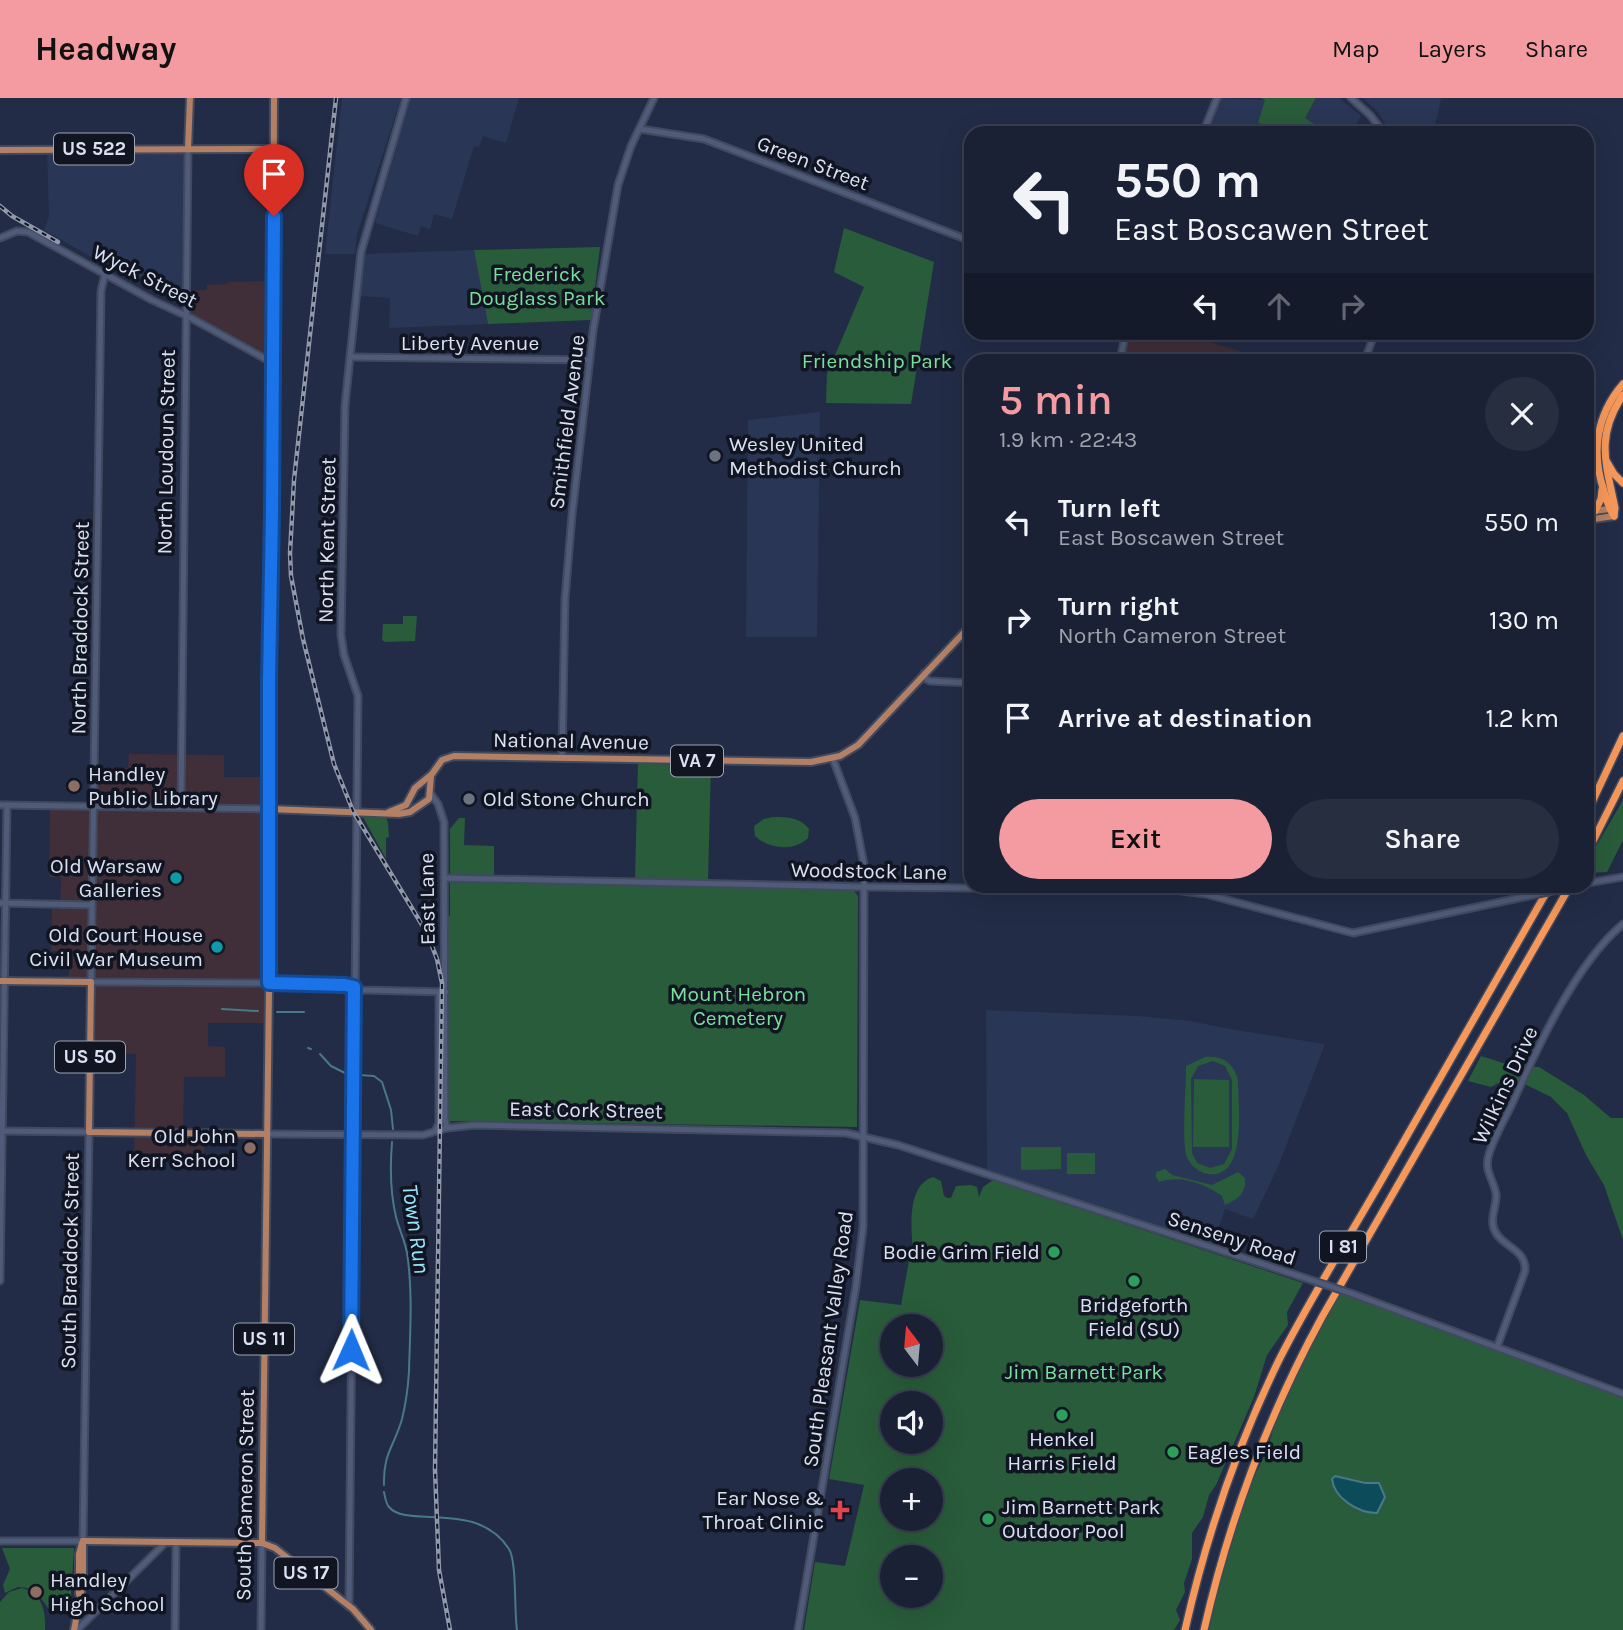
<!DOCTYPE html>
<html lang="en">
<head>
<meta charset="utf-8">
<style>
	:root { --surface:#1a2134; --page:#272e40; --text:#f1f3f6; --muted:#9fa3ac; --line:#383e4f; --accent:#f49aa1 }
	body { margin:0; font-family:Karla,sans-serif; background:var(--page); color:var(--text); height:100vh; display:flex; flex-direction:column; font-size:26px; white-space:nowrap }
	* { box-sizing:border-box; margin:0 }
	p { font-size:23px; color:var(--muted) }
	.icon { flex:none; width:38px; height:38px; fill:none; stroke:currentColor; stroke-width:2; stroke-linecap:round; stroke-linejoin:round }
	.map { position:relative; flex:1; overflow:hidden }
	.drawer { position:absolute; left:964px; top:256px; width:630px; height:539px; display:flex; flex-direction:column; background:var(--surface); border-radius:21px; box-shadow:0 7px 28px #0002,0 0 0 2px var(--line) }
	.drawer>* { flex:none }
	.banner { position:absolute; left:964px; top:28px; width:630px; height:214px; border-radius:21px; box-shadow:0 7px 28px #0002,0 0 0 2px var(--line); background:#1a2134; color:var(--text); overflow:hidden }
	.needle { width:46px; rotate:344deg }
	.tools { position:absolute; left:880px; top:1216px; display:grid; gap:14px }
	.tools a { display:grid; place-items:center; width:63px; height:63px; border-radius:50%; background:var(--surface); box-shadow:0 7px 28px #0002,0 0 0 2px var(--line); font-size:35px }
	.pin { position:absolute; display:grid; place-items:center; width:60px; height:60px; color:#fff; margin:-72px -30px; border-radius:50% 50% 50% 0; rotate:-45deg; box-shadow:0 0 7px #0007 }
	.pin .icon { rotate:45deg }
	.me { position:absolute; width:77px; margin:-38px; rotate:1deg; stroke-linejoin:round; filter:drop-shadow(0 0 5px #0008) }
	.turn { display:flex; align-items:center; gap:24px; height:147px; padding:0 35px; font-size:32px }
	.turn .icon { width:91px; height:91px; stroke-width:2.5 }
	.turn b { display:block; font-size:49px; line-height:60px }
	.lanes { display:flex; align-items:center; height:66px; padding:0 35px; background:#0003; justify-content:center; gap:35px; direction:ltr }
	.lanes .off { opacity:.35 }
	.round { display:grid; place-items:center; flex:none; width:74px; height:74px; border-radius:37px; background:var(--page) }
	.summary { display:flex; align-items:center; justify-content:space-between; height:119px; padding:0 35px }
	h1 { font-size:42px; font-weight:600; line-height:52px; color:var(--accent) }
	.button { display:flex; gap:14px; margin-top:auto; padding:14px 35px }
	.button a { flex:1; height:80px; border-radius:42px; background:var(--accent); color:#111; font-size:28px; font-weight:600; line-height:80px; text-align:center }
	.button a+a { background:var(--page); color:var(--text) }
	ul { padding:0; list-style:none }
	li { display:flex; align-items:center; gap:21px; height:98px; padding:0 35px }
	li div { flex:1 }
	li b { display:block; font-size:26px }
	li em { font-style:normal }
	header { display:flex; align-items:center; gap:42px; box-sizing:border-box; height:98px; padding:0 35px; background:var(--accent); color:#111 }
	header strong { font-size:33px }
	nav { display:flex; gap:38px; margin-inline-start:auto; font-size:24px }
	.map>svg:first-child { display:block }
	.commercial { fill:#402e38 }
	.built { fill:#293656 }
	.green { fill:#295c3a; fill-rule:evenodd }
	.water { fill:#0b4b5a; stroke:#497888; stroke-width:2 }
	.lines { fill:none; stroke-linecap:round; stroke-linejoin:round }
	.stream { stroke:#497888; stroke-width:2 }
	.secondary-casing { stroke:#41495f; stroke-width:9 }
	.primary-casing { stroke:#41495f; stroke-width:10 }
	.highway-casing { stroke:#41495f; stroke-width:10 }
	.secondary { stroke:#4f5b78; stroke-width:5 }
	.primary { stroke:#b38065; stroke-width:6 }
	.highway { stroke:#f69859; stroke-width:7 }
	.rail-casing { stroke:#9098ac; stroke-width:4.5 }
	.rail { stroke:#101521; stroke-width:2; stroke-dasharray:5; stroke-linecap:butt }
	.secondary-bridge-casing { stroke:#41495f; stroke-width:9; stroke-linecap:butt }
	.secondary-bridge { stroke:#4f5b78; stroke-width:5 }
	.route-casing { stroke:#114b97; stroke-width:18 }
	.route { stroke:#1a73e8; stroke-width:12 }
	.worship-dot { fill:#6b7280; stroke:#101521; stroke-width:2.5 }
	.education-dot { fill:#8d6e63; stroke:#101521; stroke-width:2.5 }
	.culture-dot { fill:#0f9aa8; stroke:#101521; stroke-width:2.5 }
	.leisure-dot { fill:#2e9e5b; stroke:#101521; stroke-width:2.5 }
	.health-dot { fill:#e0444e; stroke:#101521; stroke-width:2.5 }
	.labels { text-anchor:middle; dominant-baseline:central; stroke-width:7; stroke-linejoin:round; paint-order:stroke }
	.shield { fill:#101521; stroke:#9da4b3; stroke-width:2 }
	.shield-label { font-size:19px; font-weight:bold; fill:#dae1f2 }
	.street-label { font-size:21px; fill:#dae1f2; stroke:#101521 }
	.park-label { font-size:21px; fill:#79e09c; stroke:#101521 }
	.poi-label { font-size:21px; fill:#dae1f2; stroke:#101521; text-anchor:start }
	.water-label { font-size:23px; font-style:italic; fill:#96e4fb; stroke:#101521 }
</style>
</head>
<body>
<header>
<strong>Headway</strong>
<nav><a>Map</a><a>Layers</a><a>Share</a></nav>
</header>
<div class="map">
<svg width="1623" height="1532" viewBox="0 0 1623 1532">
	<rect width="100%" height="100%" fill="#222c46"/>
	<!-- commercial -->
	<g class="commercial">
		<polygon points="271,183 270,257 266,259 189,215 188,193 207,192 207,187 227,186 228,184"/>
		<polygon points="1129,235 1180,235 1240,253 1238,262 1124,262"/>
		<polygon points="129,656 224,657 224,679 268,679 266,925 208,925 208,948 225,949 225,979 184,979 183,1037 204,1038 204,1056 134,1055 136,956 95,955 96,880 69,880 69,853 51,853 52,811 60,811 61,779 49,779 50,710 95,710 96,670 128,670"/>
	</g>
	<!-- built -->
	<g class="built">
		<polygon points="342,0 401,0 357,136 355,156 325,156"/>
		<polygon points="410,0 519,0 506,45 483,38 479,49 474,48 452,121 434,116 430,131 421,128 418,138 375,125"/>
		<polygon points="1221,0 1265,2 1277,30 1275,35 1207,35"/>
		<polygon points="1316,0 1339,0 1361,18 1351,35 1328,35 1305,20"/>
		<polygon points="1363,0 1441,0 1438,16 1432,35 1391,35 1377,13"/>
		<polygon points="47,53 184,53 182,201 88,157 44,132 49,118"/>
		<polygon points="474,152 488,226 389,230 390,200 359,198 363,156"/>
		<polygon points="820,314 817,539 746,539 748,322"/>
		<polygon points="986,912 1138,918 1190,923 1230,931 1325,946 1278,1069 1253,1121 1225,1111 1213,1147 987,1073"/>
	</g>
	<!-- green -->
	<g class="green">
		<polygon points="1261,0 1316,0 1305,20 1328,35 1275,35 1277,30 1258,25 1265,2"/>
		<polygon points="844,130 934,164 911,306 826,305 827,276 864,189 834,174"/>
		<polygon points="600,149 591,222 488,226 474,152"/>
		<polygon points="403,518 417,518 415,543 385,544 382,542 383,526 403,526"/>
		<polygon points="638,665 711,666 708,782 635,781"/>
		<polygon points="1623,702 1623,742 1607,774 1587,775 1587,764"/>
		<polygon points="363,719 386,719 388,725 389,739 386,740 386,761"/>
		<path d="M773,719C787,719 800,719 809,731L808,740C794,754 768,751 755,738L754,728L764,721Z"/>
		<polygon points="459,720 465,720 464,747 494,748 494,779 453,778 450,775 450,731"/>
		<polygon points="450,784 853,792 858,798 857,1029 450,1023 448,1019 448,819 450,818"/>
		<polygon points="1481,958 1513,968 1539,969 1584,997 1611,1020 1623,1020 1623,1142 1604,1087 1586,1057 1567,1015 1551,999 1510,979 1491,989 1468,983"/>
		<path d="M1205,959C1222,957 1234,965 1238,982C1238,1006 1249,1087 1204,1075C1196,1072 1188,1065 1186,1056C1182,1035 1186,992 1186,968ZM1213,963L1225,968L1232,982V1051L1224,1066L1210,1070L1197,1065L1192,1055L1191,981L1198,968Z"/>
		<polygon points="1194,981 1229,982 1229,1049 1193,1049"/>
		<polygon points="1021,1049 1061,1049 1061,1071 1021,1072"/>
		<rect x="1067" y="1055" width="28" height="21"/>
		<path d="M1165,1071L1172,1077L1212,1087L1238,1074L1245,1080C1246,1095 1239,1101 1225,1107L1222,1098C1206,1086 1179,1076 1159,1084L1156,1079V1074Z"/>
		<path d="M933,1079L941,1083L944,1098L947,1100H951L956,1088L971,1087L977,1089L979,1099L983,1089L993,1082L1303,1185L1287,1214L1288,1227L1267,1257L1254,1299L1216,1387L1209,1397L1203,1419L1192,1435V1461L1184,1485L1185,1494L1176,1512L1180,1522L1174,1532H804L815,1464L845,1468L864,1387L829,1381L860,1202L901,1207L910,1157H913C912,1134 905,1088 933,1079ZM892,1228H931V1267H892ZM892,1306H931V1344H892ZM892,1382H931V1421H892ZM892,1460H931V1498H892Z"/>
		<polygon points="1339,1192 1623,1296 1623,1532 1206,1532 1232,1426 1266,1354 1289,1284"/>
		<polygon points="2,1450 74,1450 70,1515 48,1510 38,1496 27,1490 18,1489 5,1495 3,1487 10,1471"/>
		<path d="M22,1490C42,1494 46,1514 45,1532H0V1504L9,1494Z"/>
	</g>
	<!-- water -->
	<path class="water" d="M1335,1378L1365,1385H1379L1385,1399L1377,1415C1358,1415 1334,1400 1332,1381Z"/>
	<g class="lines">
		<!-- stream -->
		<g class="stream">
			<polyline points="222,911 258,913"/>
			<polyline points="277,914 304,914"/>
			<polyline points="308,950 311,951"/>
			<polyline points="320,956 331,968 347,976"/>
			<polyline points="359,977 374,978 382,984 391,1012 393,1031"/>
			<path d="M384,1387C383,1355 394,1349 402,1321C406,1305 408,1290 409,1273C410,1235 413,1193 407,1155C405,1143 399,1131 396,1119C390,1094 390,1069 392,1044"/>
			<path d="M384,1394C385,1399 386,1406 389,1409C407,1431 477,1401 509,1451C517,1464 514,1513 517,1532"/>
		</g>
		<!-- secondary casing -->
		<g class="secondary-casing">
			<g id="secondary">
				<polyline points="1351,0 1370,17 1384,35"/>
				<polyline points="640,31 704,41 971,143"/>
				<polyline points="1203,35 1217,0"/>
				<polyline points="0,140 17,133 28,134 152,202 191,220 273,265"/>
				<polyline points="105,176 101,193 91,884 269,885 345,887 363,892 446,894"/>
				<polyline points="350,259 590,262"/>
				<polyline points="1120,262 1126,234"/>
				<polyline points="1365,262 1375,234"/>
				<polyline points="924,575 926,581 930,583 971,585"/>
				<polyline points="562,660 565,501 572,417 593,233 618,87 631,48 654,0"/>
				<polyline points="431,696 438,706 444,724 445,1021 447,1030"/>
				<polyline points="0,707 269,711"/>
				<polyline points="181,709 188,51"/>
				<polyline points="444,780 864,789 1174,792 1205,796 1353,835 1524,799"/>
				<polyline points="1587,785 1623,779"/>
				<polyline points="0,805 92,807"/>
				<polyline points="0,1033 89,1034 83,1443 0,1443"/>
				<polyline points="435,1033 439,1026 439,894"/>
				<polyline points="267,1036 423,1037 447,1030 475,1027 846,1035 898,1047 1305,1180"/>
				<polyline points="0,1183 7,707"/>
				<polyline points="1353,1196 1623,1296"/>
				<path d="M1497,1249L1525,1173C1527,1149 1496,1148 1493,1127C1491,1117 1497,1106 1496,1096C1494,1083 1485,1074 1488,1060C1492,1042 1504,1023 1512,1006C1537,950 1576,865 1623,826"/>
				<polyline points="349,1509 358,598 344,557 341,537 345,307 361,154 406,0"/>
				<polyline points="77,1532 166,1444"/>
				<polyline points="175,1532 176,1444"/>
				<polyline points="261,1532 262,1445"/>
				<polyline points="798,1532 856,1188 863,1129 864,767 855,720 833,661"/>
			</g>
		</g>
		<!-- primary casing -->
		<g class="primary-casing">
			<g id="primary">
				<polyline points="188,51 190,0"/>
				<polyline points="0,52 273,51"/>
				<polyline points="1587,414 1609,411"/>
				<polyline points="1587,422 1614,418"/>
				<polyline points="269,711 399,716 410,714 429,701 431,678"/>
				<polyline points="389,714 406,707 415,690 432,676 442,662 454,658 811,664 840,658 858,647 971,527"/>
				<polyline points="0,883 91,884 89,1034 267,1036"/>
				<polyline points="83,1443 262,1445 275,1450 353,1511 371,1532"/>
				<polyline points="262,1445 269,891 269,583 272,413 274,0"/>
				<polyline points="79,1496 79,1456 82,1445"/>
				<polyline points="74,1532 83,1485 83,1443"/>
			</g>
		</g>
		<!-- highway casing -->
		<g class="highway-casing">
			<g id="highway">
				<polyline points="1607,364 1614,376 1623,385"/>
				<polyline points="1595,413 1601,401 1602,392"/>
				<path d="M1614,418C1609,410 1606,402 1604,393C1591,355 1596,317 1623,286"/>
				<path d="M1614,418L1615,410C1606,366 1595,338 1623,297"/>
				<polyline points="1587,715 1623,638"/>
				<polyline points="1587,755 1623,683"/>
				<path d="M1185,1532C1206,1439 1237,1348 1279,1262C1311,1199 1349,1139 1384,1078C1439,981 1494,884 1550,788"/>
				<path d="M1204,1532C1229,1422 1268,1318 1322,1219L1570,788"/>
			</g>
		</g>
		<!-- secondary -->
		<use href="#secondary" class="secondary"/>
		<!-- primary -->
		<use href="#primary" class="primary"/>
		<!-- highway -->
		<use href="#highway" class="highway"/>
		<!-- rail casing -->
		<g class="rail-casing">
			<g id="rail">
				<polyline points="336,0 294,382 290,455 291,478 303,541 334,666 353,713 427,835 437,861 442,885 435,1372 439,1472 450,1532"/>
				<polyline points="0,108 12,118 58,144"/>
			</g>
		</g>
		<!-- rail -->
		<use href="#rail" class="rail"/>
		<!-- secondary-bridge casing -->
		<g class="secondary-bridge-casing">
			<g id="secondary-bridge">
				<polyline points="1524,799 1577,788"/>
				<polyline points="1305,1180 1353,1196"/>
			</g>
		</g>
		<!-- secondary-bridge -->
		<use href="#secondary-bridge" class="secondary-bridge"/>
	</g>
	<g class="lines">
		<!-- route casing -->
		<g class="route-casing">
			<polyline id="route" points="274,118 272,414 269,583 269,885 345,887 354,889 351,1252"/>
		</g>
		<!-- route -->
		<use href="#route" class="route"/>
	</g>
	<!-- markers -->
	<g class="worship-dot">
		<circle cx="715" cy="358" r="7"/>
		<circle cx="469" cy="701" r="7"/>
	</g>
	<g class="education-dot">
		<circle cx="74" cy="688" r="7"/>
		<circle cx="250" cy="1050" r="7"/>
		<circle cx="36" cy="1494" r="7"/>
	</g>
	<g class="culture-dot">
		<circle cx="176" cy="780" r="7"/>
		<circle cx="217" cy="849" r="7"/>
	</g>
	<g class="leisure-dot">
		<circle cx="1054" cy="1154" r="7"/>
		<circle cx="1134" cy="1183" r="7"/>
		<circle cx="1062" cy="1317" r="7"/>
		<circle cx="1173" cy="1354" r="7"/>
		<circle cx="988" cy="1421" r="7"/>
	</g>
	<path class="health-dot" d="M836.5 1401.5h7v7h7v7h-7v7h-7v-7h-7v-7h7z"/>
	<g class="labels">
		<!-- shield labels -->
		<g class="shield">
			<rect x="54" y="35.5" width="80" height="31" rx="5"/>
			<rect x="671" y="647.5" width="52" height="31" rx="5"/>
			<rect x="55" y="943.5" width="70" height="31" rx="5"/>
			<rect x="1320" y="1133.5" width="46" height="31" rx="5"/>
			<rect x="234" y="1225.5" width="60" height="31" rx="5"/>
			<rect x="274.5" y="1459.5" width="63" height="31" rx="5"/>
		</g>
		<g class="shield-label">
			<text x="94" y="51">US 522</text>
			<text x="697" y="663">VA 7</text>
			<text x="90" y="959">US 50</text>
			<text x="1343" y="1149">I 81</text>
			<text x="264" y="1241">US 11</text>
			<text x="306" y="1475">US 17</text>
		</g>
		<!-- street labels -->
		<g class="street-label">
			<text transform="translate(813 65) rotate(21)">Green Street</text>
			<text transform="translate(145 178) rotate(27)">Wyck Street</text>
			<text x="470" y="245">Liberty Avenue</text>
			<text transform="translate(567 324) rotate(-83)">Smithfield Avenue</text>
			<text transform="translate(166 354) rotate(-89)">North Loudoun Street</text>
			<text transform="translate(327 442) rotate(-89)">North Kent Street</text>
			<text transform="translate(80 530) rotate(-89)">North Braddock Street</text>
			<text transform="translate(571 643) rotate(1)">National Avenue</text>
			<text transform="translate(869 773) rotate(1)">Woodstock Lane</text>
			<text transform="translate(427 801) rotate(-91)">East Lane</text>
			<text transform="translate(1505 987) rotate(-65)">Wilkins Drive</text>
			<text transform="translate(586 1012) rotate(1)">East Cork Street</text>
			<text transform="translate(1232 1140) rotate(18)">Senseny Road</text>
			<text transform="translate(70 1163) rotate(-89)">South Braddock Street</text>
			<text transform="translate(828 1241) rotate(-82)">South Pleasant Valley Road</text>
			<text transform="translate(245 1397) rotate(-89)">South Cameron Street</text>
		</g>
		<!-- park labels -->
		<g class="park-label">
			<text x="537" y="176">Frederick<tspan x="537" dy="24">Douglass Park</tspan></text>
			<text x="877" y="263">Friendship Park</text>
			<text x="738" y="896">Mount Hebron<tspan x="738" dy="24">Cemetery</tspan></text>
			<text x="1084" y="1274">Jim Barnett Park</text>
		</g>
		<!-- poi labels -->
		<g class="poi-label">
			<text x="729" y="346">Wesley United<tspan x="729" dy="24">Methodist Church</tspan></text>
			<text x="88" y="676">Handley<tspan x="88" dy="24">Public Library</tspan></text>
			<text x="483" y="701">Old Stone Church</text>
			<text x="162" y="768" text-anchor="end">Old Warsaw<tspan x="162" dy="24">Galleries</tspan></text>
			<text x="203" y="837" text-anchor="end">Old Court House<tspan x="203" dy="24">Civil War Museum</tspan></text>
			<text x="236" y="1038" text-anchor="end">Old John<tspan x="236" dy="24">Kerr School</tspan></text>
			<text x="1040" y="1154" text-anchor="end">Bodie Grim Field</text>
			<text x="1134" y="1207" text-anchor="middle">Bridgeforth<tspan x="1134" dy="24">Field (SU)</tspan></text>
			<text x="1062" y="1341" text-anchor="middle">Henkel<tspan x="1062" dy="24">Harris Field</tspan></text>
			<text x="1187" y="1354">Eagles Field</text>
			<text x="824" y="1400" text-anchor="end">Ear Nose &amp;<tspan x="824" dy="24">Throat Clinic</tspan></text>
			<text x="1002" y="1409">Jim Barnett Park<tspan x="1002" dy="24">Outdoor Pool</tspan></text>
			<text x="50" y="1482">Handley<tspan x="50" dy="24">High School</tspan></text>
		</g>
		<!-- water labels -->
		<g class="water-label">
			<text transform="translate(416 1131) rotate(82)">Town Run</text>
		</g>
	</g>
</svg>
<div class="tools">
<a><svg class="needle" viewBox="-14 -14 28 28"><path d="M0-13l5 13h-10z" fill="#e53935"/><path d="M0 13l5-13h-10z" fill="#9fa3ac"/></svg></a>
<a><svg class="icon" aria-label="sound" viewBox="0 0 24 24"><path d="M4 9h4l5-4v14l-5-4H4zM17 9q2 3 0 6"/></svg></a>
<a>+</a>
<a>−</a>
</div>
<div class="pin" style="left:274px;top:118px;background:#d93025"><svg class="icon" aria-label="arrive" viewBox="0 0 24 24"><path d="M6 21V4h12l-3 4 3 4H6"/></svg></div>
<svg class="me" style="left:351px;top:1252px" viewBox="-20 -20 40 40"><path d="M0-17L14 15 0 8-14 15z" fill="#1a73e8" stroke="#fff" stroke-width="4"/></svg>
<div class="banner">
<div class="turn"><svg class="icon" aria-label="left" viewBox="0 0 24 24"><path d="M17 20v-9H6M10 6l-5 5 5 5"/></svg><div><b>550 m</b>East Boscawen Street</div></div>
<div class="lanes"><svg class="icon" aria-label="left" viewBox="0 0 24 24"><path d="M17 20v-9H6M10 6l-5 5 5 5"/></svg><svg class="icon off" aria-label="ahead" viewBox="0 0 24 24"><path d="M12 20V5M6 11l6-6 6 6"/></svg><svg class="icon off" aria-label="right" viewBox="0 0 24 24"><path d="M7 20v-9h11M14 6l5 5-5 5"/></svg></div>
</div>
<section class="drawer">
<div class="summary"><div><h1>5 min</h1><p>1.9 km · 22:43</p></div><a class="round"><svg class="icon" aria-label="close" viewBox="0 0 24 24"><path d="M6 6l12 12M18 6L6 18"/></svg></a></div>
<ul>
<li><svg class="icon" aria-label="left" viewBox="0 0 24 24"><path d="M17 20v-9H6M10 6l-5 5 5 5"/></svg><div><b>Turn left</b><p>East Boscawen Street</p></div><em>550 m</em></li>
<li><svg class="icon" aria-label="right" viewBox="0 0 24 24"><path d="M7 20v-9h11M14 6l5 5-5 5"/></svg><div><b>Turn right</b><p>North Cameron Street</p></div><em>130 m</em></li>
<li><svg class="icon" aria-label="arrive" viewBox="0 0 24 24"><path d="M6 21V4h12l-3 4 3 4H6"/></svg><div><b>Arrive at destination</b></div><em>1.2 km</em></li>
</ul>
<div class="button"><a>Exit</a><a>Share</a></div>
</section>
</div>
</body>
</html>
